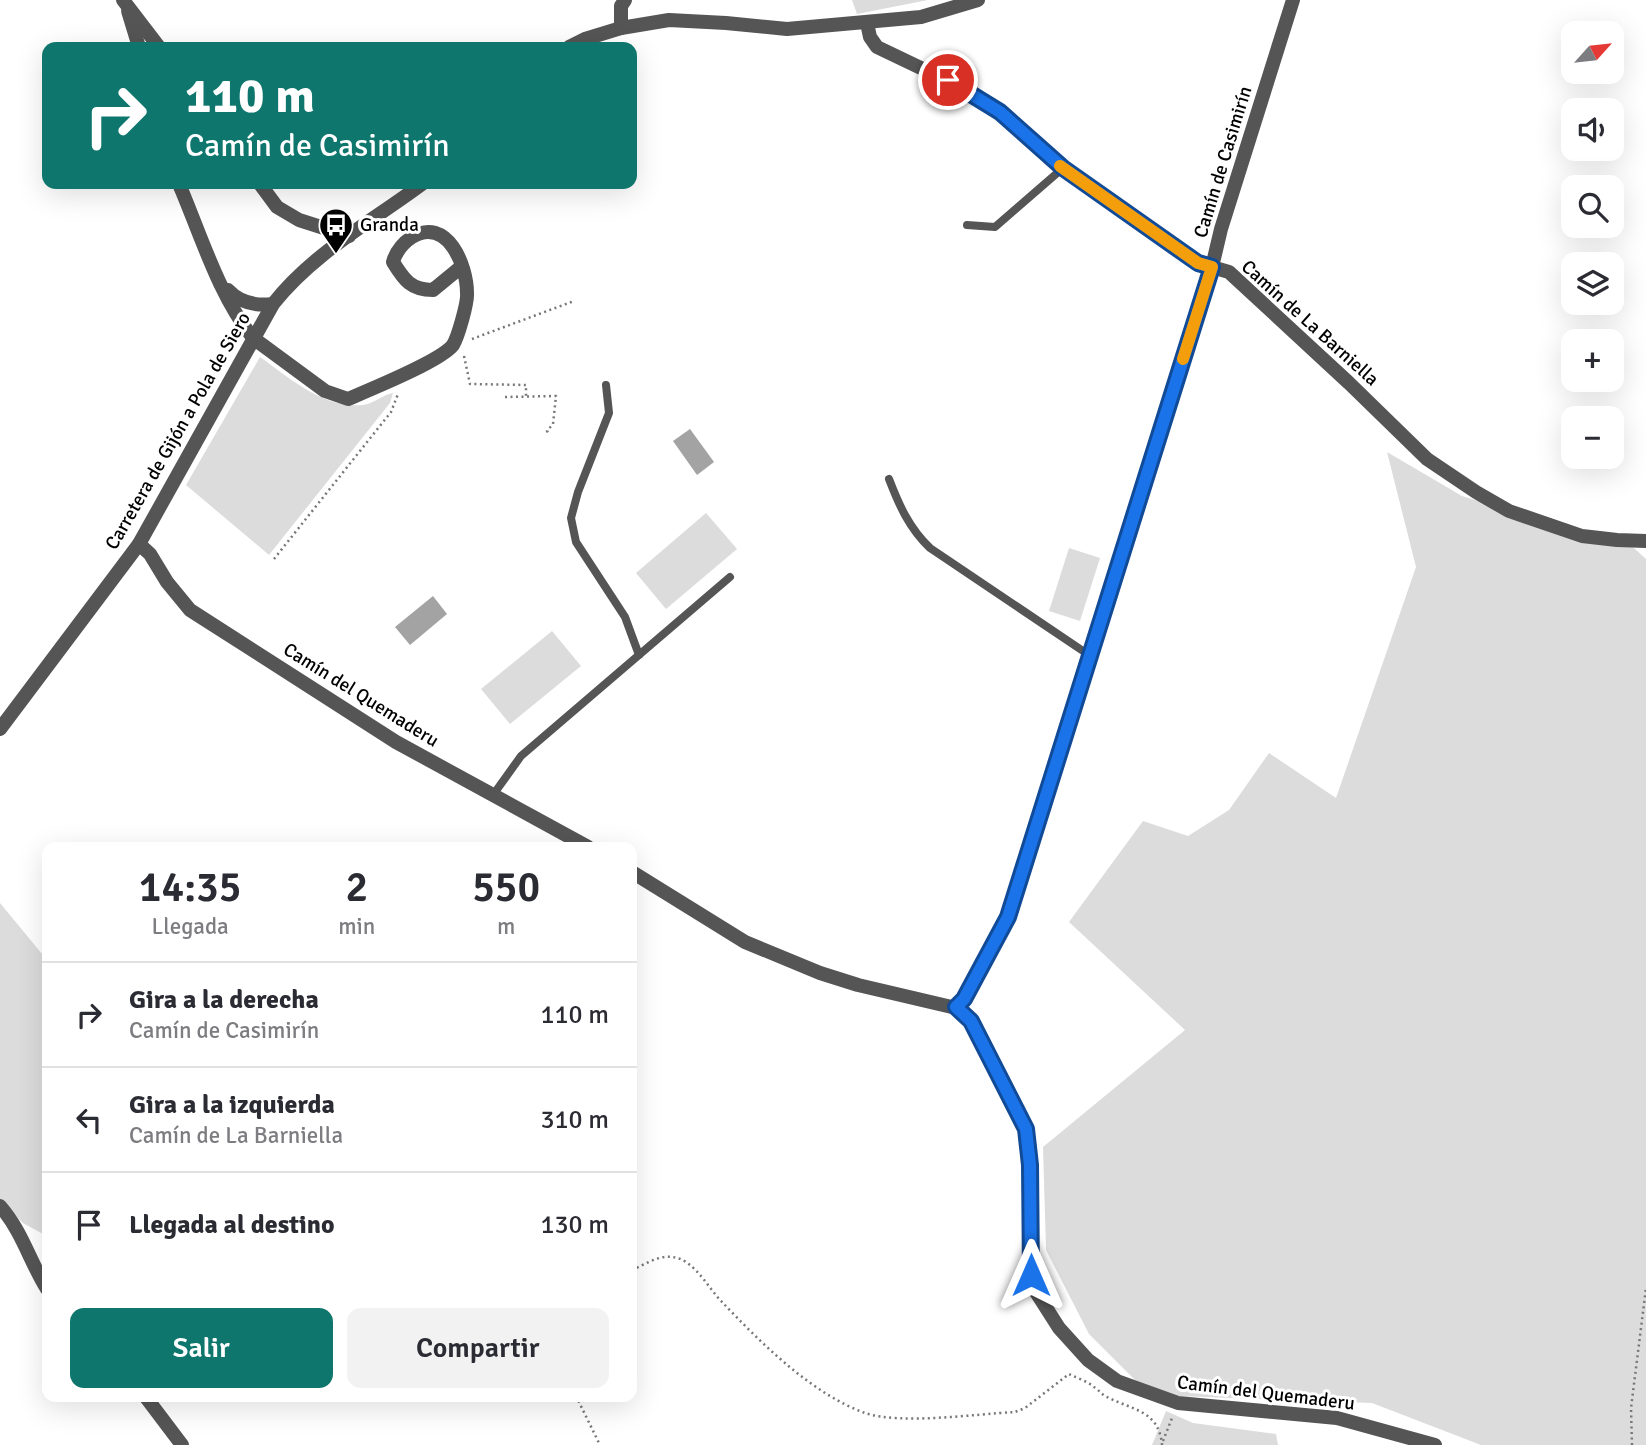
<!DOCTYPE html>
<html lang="es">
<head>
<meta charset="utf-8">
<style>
	:root { --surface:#fff; --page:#f2f2f3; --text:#2b2b33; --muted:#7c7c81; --line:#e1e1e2; --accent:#0f766e }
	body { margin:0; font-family:Signika,sans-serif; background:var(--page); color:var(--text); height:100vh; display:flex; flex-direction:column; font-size:26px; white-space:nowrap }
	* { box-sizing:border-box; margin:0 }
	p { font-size:23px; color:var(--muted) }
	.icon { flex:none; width:38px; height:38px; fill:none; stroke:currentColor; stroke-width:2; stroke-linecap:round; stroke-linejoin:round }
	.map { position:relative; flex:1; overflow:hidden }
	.drawer { position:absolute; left:42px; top:842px; width:595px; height:560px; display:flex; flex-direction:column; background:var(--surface); border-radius:14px; box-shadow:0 7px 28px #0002 }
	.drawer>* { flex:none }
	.hud { position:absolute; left:42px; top:42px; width:595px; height:147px; border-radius:14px; box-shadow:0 7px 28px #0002; background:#0f766e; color:#fff; overflow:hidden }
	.needle { width:46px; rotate:63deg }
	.buttons { position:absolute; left:1561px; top:21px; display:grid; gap:14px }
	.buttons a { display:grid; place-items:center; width:63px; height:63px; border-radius:14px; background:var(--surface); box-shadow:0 7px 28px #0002; font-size:35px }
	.pin { position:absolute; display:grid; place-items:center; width:60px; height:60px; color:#fff; margin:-30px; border:4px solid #fff; border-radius:50%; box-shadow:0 2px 7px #0007 }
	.me { position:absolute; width:77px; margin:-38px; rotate:0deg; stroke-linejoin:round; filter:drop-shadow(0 0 5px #0008) }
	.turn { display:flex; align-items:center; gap:24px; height:147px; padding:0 28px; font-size:32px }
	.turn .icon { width:91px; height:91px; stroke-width:2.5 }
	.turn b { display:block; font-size:49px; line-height:60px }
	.eta { display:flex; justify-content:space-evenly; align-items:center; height:119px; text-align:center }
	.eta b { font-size:42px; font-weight:600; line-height:49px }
	.button { display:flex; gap:14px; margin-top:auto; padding:14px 28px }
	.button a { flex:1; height:80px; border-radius:14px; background:var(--accent); color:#fff; font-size:28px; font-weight:600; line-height:80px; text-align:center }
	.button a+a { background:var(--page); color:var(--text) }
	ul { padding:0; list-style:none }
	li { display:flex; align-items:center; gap:21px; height:105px; padding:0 28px; border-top:2px solid var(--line) }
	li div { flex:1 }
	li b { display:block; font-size:26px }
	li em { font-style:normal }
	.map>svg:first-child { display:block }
	.green { fill:#dcdcdc }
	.water { fill:#a3a3a3 }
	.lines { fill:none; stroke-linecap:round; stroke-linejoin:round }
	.path { stroke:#777; stroke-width:2.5; stroke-dasharray:2 3.5; stroke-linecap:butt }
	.service { stroke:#555; stroke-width:8 }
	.minor { stroke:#555; stroke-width:14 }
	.tertiary { stroke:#555; stroke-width:14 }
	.route-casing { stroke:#114b97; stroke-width:18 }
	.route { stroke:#1a73e8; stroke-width:12 }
	.slow { stroke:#f59e0b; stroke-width:12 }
	.labels { text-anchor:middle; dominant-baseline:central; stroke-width:6; stroke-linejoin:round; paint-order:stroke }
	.street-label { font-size:19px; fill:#000; stroke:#fff }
	.poi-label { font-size:19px; fill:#000; stroke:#fff; text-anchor:start }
</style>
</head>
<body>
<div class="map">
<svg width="1646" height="1445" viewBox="0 0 1646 1445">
	<rect width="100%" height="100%" fill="#fff"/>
	<!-- green -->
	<g class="green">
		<polygon points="852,0 928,0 857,14"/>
		<path d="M260,357C290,378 323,409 363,405C373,404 382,395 393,393L390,403L269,555L186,485Z"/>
		<polygon points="1387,452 1462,496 1634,548 1646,559 1646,1445 1481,1445 1372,1403 1150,1395 1089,1334 1046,1250 1043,1147 1185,1030 1069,922 1143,821 1188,836 1229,810 1269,753 1336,798 1416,567"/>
		<polygon points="706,513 737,549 666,609 636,573"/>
		<polygon points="1069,548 1100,558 1080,621 1049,611"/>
		<polygon points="552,631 581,666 510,724 481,689"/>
		<polygon points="0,903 47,960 47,1233 43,1234 23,1223 0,1200"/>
		<polygon points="1166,1411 1193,1423 1276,1434 1278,1445 1152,1445"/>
	</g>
	<!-- water -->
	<g class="water">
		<polygon points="690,429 714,462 697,475 673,441"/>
		<polygon points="433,596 447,614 410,645 395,627"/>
	</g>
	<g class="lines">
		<!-- path -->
		<g class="path">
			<polyline points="472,339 574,301"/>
			<polyline points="464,356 470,384 526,385 526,396"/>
			<polyline points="505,397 556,396 553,424 547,431 549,434"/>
			<polyline points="274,559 391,412 398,394"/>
			<path d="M632,1270C646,1264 661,1253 677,1258C696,1263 709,1289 722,1302C761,1343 812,1394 865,1413C901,1425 975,1414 1015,1412L1025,1408L1069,1374C1077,1378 1087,1381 1094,1387C1099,1390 1102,1395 1107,1397C1132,1410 1159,1410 1162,1445"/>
			<polyline points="576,1396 600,1445"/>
			<polyline points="1163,1441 1172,1418"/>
			<polyline points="1632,1445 1631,1408 1646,1288"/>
		</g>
		<!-- service -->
		<g class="service">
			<polyline points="967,225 995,227 1063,168"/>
			<polyline points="606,385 609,413 578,492 571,518 576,542 625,617 639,655"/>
			<path d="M889,479C899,505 909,528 930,548L1089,655"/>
			<polyline points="493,795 521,756 730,577"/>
		</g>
		<!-- minor -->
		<g class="minor">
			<polyline points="867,23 870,37 877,47 971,92 1000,112 1063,168 1198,263 1229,272 1349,383 1427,459 1476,492 1509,511 1582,536 1617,540 1646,541"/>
			<polyline points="621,28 621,6 625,0"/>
			<path d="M253,338L325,391L348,399C369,390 441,361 453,345C458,337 468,302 467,293C467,265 447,216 412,237C403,243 396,251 393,262C404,280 411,290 433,290L461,267"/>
			<polyline points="139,544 150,554 167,582 190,610 396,742 588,847"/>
			<polyline points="632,872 745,942 820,973 858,985 956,1008 971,1021 1025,1129 1030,1165 1031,1274 1036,1292 1059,1328 1088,1360 1117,1381 1178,1403 1337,1418 1435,1445"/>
			<polyline points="956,1008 964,999 1008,917 1212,267 1221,229 1293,0"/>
			<path d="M0,1206C22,1231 30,1262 47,1289"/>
			<polyline points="145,1396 182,1445"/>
		</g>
		<!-- tertiary -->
		<g class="tertiary">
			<polyline points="123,0 159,47"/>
			<polyline points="128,11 139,47"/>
			<polyline points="569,47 585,39 621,28 669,20 726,23 787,29 921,17 978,0"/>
			<path d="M179,184C201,235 218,294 253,338"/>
			<polyline points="260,184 277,207 299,220 349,236"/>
			<path d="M228,290C240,303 256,306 273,304"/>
			<path d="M0,729L139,544L273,304C313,253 371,222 422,184"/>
		</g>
	</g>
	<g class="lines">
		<!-- route casing -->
		<g class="route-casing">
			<polyline id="route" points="948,80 1000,112 1063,168 1198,263 1212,267 1008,917 964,999 956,1007 971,1021 1026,1129 1030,1165 1031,1275"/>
		</g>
		<!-- route -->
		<use href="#route" class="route"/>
		<!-- slow -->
		<polyline class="slow" points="1060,166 1198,263 1212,267 1183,359"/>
	</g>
	<!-- icons -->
	<defs>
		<g id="bus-pin" transform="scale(1.75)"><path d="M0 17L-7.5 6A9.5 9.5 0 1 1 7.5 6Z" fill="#000" stroke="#fff"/><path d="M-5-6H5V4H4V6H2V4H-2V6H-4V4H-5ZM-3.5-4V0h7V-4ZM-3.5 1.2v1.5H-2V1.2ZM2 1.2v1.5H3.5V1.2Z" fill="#fff"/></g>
	</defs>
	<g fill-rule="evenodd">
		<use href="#bus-pin" x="336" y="225"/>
	</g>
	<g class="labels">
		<!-- street labels -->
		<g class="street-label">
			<text transform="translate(1223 162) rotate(-73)">Camín de Casimirín</text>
			<text transform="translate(1310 323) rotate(42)">Camín de La Barniella</text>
			<text transform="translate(178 431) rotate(-60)">Carretera de Gijón a Pola de Siero</text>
			<text transform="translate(361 695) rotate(32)">Camín del Quemaderu</text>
			<text transform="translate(1266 1393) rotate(7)">Camín del Quemaderu</text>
		</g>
		<!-- poi labels -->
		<g class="poi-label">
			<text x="360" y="225">Granda</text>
		</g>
	</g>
</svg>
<div class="buttons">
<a><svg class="needle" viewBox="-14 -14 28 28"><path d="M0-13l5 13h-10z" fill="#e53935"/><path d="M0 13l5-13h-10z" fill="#7c7c81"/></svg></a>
<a><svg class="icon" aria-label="sound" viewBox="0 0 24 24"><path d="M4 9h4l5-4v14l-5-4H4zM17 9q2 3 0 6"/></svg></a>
<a><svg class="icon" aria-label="search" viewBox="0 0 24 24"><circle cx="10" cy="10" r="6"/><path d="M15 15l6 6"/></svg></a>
<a><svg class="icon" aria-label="layers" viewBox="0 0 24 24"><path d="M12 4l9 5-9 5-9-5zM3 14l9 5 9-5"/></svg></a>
<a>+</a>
<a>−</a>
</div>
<div class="pin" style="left:948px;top:80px;background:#d93025"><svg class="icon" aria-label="arrive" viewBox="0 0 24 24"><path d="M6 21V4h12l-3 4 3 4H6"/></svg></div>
<svg class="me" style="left:1031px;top:1275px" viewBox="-20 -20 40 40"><path d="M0-17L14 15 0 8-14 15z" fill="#1a73e8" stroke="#fff" stroke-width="4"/></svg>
<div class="hud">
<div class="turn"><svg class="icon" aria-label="right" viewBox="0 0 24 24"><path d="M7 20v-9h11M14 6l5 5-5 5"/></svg><div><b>110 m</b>Camín de Casimirín</div></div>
</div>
<section class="drawer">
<div class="eta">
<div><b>14:35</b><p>Llegada</p></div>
<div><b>2</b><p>min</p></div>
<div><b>550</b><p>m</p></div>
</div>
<ul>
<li><svg class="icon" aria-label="right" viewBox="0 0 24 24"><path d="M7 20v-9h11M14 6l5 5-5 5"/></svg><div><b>Gira a la derecha</b><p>Camín de Casimirín</p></div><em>110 m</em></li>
<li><svg class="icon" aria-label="left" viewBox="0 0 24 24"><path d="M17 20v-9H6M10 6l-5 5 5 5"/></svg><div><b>Gira a la izquierda</b><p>Camín de La Barniella</p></div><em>310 m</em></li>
<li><svg class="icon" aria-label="arrive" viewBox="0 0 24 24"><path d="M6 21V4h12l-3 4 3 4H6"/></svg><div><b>Llegada al destino</b></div><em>130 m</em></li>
</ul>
<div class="button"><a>Salir</a><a>Compartir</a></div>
</section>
</div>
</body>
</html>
